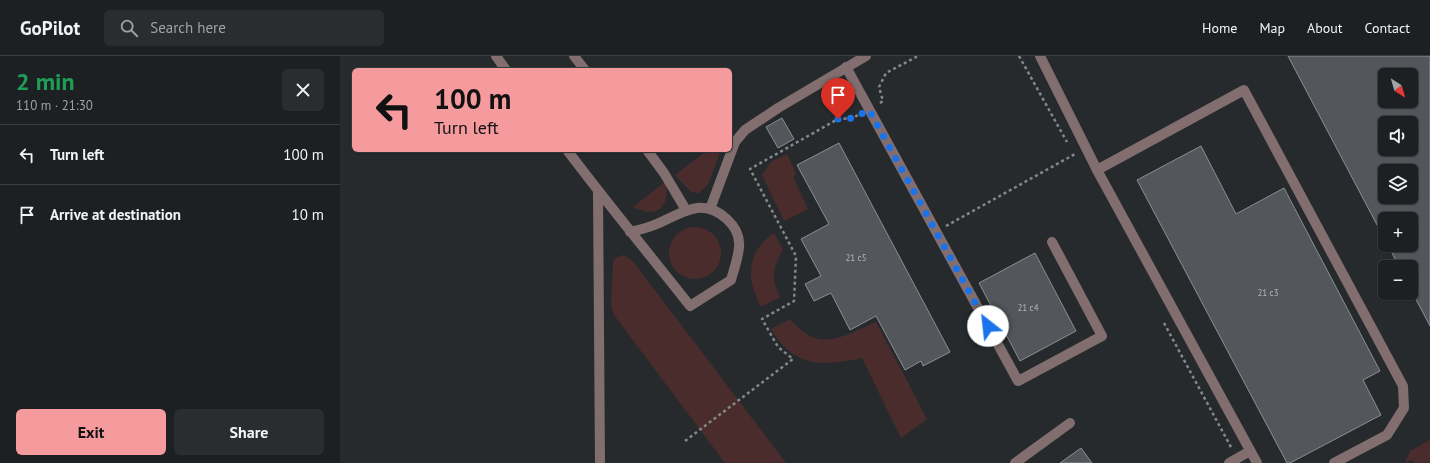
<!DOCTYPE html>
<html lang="en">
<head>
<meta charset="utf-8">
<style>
	:root { --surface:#1c2022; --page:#292d2f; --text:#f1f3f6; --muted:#a0a3a5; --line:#3a3e40; --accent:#f59b9e }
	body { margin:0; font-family:"PT Sans",sans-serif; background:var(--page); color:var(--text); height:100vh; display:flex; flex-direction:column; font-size:15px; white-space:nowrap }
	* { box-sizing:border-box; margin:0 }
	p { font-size:13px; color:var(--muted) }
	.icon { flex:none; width:22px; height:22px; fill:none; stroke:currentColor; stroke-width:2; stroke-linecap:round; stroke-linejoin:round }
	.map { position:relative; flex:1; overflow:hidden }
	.side { display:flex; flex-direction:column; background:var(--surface); width:340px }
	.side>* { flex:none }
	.top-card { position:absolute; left:12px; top:12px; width:380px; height:84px; border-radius:6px; box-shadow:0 1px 3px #0004,0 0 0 1px var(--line); background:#f59b9e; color:#111; overflow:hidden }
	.needle { width:26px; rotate:143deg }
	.tools { position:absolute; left:1038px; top:12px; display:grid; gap:8px }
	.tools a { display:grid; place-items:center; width:40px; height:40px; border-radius:6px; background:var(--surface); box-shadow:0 1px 3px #0004,0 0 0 1px var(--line); font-size:20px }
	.pin { position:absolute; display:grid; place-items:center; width:34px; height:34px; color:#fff; margin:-41px -17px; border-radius:50% 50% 50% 0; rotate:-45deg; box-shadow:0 0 4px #0007 }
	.pin .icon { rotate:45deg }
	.me { position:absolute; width:44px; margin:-22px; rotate:331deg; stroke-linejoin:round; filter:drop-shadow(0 0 3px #0008) }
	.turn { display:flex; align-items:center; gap:14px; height:84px; padding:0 16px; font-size:18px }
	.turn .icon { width:52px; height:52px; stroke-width:2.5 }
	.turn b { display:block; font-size:28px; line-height:34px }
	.round { display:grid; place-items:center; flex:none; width:42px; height:42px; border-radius:6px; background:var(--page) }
	.summary { display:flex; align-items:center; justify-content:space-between; height:68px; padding:0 16px }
	h1 { font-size:24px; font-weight:700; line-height:30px; color:#1e9e55 }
	.primary-button { display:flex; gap:8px; margin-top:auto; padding:8px 16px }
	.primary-button a { flex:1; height:46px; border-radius:6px; background:var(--accent); color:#111; font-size:16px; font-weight:700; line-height:46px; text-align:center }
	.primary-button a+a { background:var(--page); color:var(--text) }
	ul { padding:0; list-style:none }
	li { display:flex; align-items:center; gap:12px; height:60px; padding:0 16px; border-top:1px solid var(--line) }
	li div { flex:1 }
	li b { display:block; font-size:15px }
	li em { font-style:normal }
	header { display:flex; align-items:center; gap:24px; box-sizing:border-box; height:56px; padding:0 20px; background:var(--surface); border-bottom:1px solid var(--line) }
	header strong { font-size:19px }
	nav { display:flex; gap:22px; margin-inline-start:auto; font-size:14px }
	.search { width:280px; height:36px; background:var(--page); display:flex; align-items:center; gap:10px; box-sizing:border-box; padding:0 14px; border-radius:6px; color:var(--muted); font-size:15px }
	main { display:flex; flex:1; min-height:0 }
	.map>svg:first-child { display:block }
	.green { fill:#4b2c2d }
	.building { fill:#53575b; stroke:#8b8f93; fill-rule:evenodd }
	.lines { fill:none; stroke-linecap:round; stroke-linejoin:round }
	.path { stroke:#85888a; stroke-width:2.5; stroke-dasharray:3 3; stroke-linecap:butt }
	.minor { stroke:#826e6f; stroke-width:10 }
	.route { stroke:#1a73e8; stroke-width:7; stroke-dasharray:0 12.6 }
	.labels { text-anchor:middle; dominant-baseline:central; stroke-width:3.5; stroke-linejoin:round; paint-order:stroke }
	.number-label { font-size:9px; fill:#b2b6b8 }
</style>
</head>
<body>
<header>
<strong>GoPilot</strong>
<div class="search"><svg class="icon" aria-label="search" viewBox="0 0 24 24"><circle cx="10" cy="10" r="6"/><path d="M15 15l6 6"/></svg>Search here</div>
<nav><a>Home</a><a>Map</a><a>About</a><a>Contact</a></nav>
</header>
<main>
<section class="side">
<div class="summary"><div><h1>2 min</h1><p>110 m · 21:30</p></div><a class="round"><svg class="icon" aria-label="close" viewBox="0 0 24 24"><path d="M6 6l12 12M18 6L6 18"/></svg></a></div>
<ul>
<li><svg class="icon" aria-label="left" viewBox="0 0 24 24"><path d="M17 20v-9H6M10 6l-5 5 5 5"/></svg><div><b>Turn left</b></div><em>100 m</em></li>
<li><svg class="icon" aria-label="arrive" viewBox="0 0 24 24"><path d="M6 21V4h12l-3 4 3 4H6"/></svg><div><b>Arrive at destination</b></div><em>10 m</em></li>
</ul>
<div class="primary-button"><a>Exit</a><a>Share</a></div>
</section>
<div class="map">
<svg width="1090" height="407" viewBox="0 0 1090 407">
	<rect width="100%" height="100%" fill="#262a2d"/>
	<!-- green -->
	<g class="green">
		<polygon points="368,94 381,94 368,128 359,137 351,136 335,119"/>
		<polygon points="447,98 456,118 453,121 468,153 444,165 422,119 431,106"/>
		<path d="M325,126C329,138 326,157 308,156C303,155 298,153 293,151Z"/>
		<circle cx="355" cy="197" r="26"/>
		<path d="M434,177L443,194C432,211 431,222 440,241L421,251C406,222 406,197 434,177Z"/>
		<polygon points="283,199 292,204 446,407 385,407 274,259 271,249 273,207 275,202"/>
		<path d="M450,263C479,298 501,281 536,266L587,363L561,382L522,302C483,311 453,311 431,273Z"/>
		<polygon points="1090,384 1090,407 1074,407 1072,404 1065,407 1070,395"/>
	</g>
	<!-- building -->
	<g class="building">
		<path d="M948,0H1090V270L1071,234V211H1059L1048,189H1071V163H1045V184ZM1045,19H1071V45H1045ZM1045,67H1071V93H1045ZM1045,115H1071V141H1045Z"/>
		<polygon points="442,62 454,83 438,92 426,71"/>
		<polygon points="499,87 610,296 583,310 581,305 565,314 536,260 510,274 491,237 474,245 465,228 481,220 461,183 489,168 457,109"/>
		<polygon points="861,90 896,158 944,132 1040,315 1023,324 1041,359 950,407 947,407 797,124"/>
		<polygon points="695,197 736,275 680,305 639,227"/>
		<polygon points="741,392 752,407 720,407"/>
	</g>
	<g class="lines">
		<!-- path -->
		<g class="path">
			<polyline points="679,0 727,86"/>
			<polyline points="540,47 543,45 539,31 546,17 578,0"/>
			<polyline points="606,170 735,98"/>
			<polyline points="824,267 892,393"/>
			<polyline points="345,385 453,303 438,291 422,263 454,245 456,200 410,113 498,63 513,62 518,59"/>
		</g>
		<!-- minor -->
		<g class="minor">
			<polyline points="156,0 166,14"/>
			<polyline points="234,0 245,14"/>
			<polyline points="700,0 757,114 917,407"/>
			<polyline points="506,11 678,325 762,280 712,186"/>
			<path d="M227,94C267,147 309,198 350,250L391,224C394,213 398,203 399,191C401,170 378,150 357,152C342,154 328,164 314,169C307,172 298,174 290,176"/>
			<polyline points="307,94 324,117 346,154"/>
			<polyline points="757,114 904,34 1063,330 1064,352 1047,379 994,407"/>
			<polyline points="258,136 260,407"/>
			<polyline points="370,153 395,86 405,74 438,52 526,0"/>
			<polyline points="675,407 730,367"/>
			<polyline points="889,407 910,395"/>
		</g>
	</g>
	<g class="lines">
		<!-- route -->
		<polyline class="route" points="498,63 513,62 529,54 648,270"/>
	</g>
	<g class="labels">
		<!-- number labels -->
		<g class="number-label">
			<text x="516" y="201">21 с5</text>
			<text x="928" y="236">21 с3</text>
			<text x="688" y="251">21 с4</text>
		</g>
	</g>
</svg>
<div class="tools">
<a><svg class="needle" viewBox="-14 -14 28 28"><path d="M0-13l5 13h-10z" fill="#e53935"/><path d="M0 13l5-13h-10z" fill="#a0a3a5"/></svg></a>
<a><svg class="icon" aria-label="sound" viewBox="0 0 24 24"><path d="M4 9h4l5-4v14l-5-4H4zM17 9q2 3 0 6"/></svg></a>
<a><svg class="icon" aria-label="layers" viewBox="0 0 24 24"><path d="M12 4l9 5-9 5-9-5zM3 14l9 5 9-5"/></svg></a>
<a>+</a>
<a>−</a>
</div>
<div class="pin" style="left:498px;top:63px;background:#d93025"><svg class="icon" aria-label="arrive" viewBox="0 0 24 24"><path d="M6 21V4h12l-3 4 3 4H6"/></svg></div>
<svg class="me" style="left:648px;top:270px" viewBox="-20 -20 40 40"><circle r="19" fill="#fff"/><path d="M0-13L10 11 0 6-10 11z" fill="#1a73e8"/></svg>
<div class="top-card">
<div class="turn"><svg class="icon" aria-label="left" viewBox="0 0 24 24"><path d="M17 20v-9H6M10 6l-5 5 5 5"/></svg><div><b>100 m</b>Turn left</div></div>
</div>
</div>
</main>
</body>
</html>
